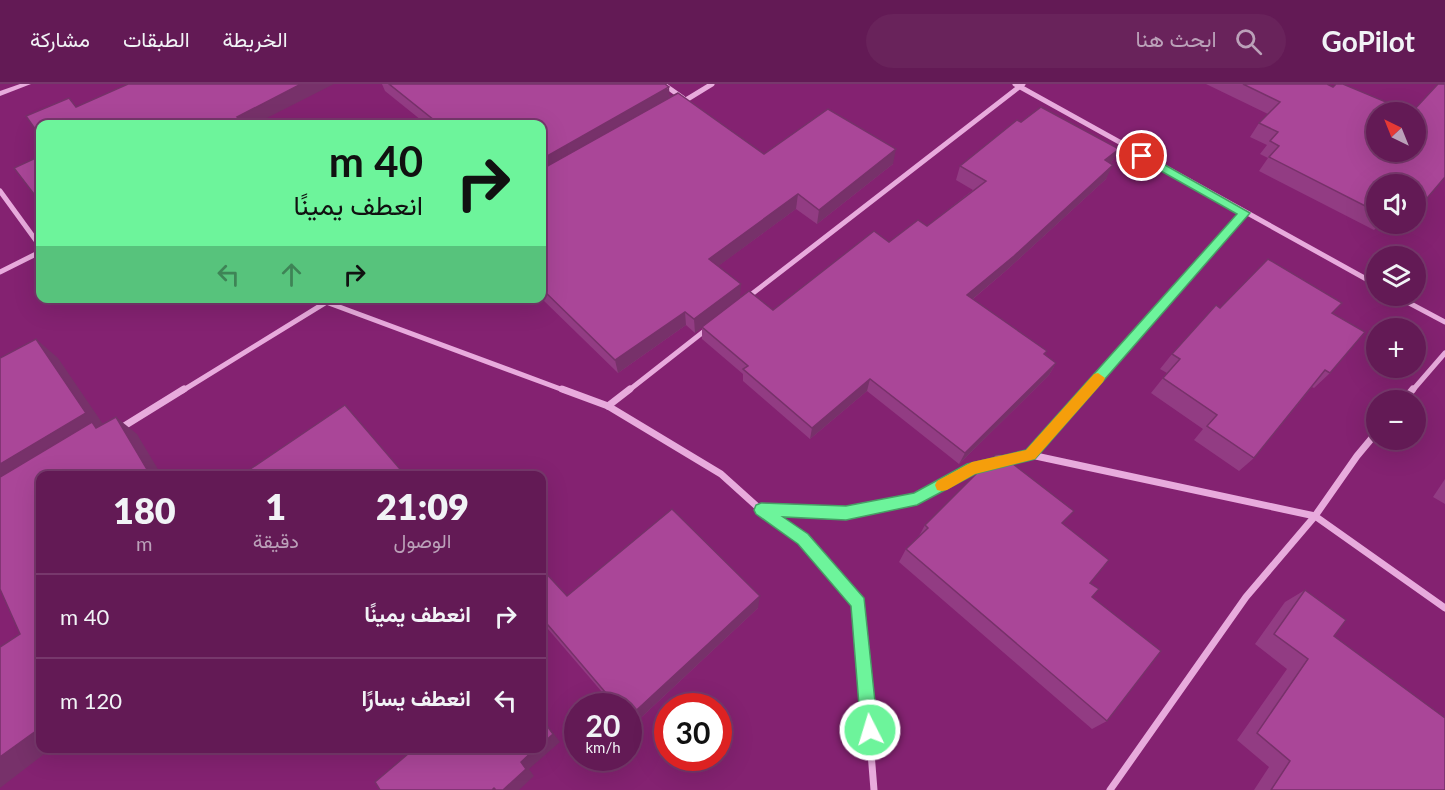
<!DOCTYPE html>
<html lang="ar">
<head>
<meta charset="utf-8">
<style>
	:root { --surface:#631a55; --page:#69235b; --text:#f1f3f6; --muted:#bba1b9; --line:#77386c }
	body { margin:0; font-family:Lato,Vazirmatn,sans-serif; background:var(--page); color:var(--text); direction:rtl; height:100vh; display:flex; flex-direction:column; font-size:22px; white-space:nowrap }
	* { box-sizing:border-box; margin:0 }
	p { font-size:20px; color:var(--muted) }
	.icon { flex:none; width:33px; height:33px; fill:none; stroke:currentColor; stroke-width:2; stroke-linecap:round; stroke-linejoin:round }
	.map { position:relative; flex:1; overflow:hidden; direction:ltr }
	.drawer { position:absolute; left:36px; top:387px; width:510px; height:282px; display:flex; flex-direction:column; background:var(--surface); border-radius:12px; box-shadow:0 6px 24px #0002,0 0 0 2px var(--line); direction:rtl }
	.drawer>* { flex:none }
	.top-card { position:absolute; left:36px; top:36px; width:510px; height:183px; border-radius:12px; box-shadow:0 6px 24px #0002,0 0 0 2px var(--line); direction:rtl; background:#6df49b; color:#111; overflow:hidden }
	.needle { width:39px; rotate:317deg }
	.fabs { position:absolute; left:1366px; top:18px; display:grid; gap:12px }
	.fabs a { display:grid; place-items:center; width:60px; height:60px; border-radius:50%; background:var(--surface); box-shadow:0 6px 24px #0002,0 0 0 2px var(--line); font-size:30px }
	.speed { position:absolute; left:564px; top:609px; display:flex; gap:12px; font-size:30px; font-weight:700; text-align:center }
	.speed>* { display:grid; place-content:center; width:78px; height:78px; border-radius:50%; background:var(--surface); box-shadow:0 6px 24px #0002,0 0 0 2px var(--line); line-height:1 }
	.speed small { font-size:15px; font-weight:400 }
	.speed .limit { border:9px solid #d22; background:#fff; color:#111 }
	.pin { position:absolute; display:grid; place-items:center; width:51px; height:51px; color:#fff; margin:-26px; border:3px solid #fff; border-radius:50%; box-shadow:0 2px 6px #0007 }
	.me { position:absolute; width:66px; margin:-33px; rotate:355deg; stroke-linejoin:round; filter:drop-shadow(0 0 4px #0008) }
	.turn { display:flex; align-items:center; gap:21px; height:126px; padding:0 24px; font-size:27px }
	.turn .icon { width:78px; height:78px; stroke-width:2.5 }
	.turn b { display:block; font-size:42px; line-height:51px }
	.lanes { display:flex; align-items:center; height:57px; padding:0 24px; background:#0003; justify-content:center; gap:30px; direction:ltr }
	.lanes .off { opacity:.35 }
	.eta { display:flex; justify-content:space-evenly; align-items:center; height:102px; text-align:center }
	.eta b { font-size:36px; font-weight:800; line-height:42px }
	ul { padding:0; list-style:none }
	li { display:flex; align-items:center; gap:18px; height:84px; padding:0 24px; border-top:2px solid var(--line) }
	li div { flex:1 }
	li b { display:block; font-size:22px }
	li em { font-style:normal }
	header { display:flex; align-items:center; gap:36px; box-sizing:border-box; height:84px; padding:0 30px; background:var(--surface); border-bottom:2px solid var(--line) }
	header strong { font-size:28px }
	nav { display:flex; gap:33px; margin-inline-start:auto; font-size:21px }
	.search { width:420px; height:54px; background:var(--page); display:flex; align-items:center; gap:15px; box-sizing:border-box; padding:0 21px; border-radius:33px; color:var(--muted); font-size:22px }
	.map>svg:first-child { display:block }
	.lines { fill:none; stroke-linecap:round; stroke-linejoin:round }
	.minor-far1 { stroke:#e8abdd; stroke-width:5 }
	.minor { stroke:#e8abdd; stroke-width:7 }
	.tertiary { fill:#e8abdd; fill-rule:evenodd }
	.wall { fill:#923c83 }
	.shaded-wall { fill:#77316a }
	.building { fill:#aa4698; stroke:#77316a; stroke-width:1.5 }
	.route { fill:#6df49b; stroke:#479f65; stroke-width:1.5 }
	.slow { fill:#f59e0b }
</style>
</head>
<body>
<header>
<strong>GoPilot</strong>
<div class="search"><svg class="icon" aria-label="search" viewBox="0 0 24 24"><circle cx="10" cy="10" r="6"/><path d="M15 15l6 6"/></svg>ابحث هنا</div>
<nav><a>الخريطة</a><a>الطبقات</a><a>مشاركة</a></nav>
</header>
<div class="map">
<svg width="1445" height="706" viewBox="0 0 1445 706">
	<rect width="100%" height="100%" fill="#842271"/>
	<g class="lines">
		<!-- minor-far1 -->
		<g class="minor-far1">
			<polyline points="663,0 683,14"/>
			<polyline points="1015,0 1377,201"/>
			<polyline points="681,19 712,0"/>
			<polyline points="0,107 40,162"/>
			<polyline points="0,188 40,168"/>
			<polyline points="1396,212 1445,238"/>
			<polyline points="748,213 1023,0"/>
			<polyline points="276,214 326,218 566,307"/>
			<polyline points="182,307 333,214"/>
			<polyline points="628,307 707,245"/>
			<polyline points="1088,307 1245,129"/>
			<polyline points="1412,307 1445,269"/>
		</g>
		<!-- minor -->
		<g class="minor">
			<polyline points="562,305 608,322 721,390 761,426 803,455 859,519 874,706"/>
			<polyline points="1404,316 1413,305"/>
			<polyline points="608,322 630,305"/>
			<polyline points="121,344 184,305"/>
			<polyline points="1031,371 1089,305"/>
			<polyline points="1002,377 1031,371 1315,432 1445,524"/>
			<polyline points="763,426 846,429 917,415 972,384 992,380"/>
			<polyline points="1110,706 1246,513 1315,432 1357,372 1377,348"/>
		</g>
		<!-- tertiary -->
		<polygon class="tertiary" points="20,0 31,0 0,12 0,7"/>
	</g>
	<!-- wall -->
	<g class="wall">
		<polygon points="382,0 666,0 670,14 764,70 893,80 817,140 796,125 718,182 740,213 773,226 889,158 927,142 973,106 956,96 960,82 1021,38 1119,65 1111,79 1106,95 1008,185 973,215 1056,279 1049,291 959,380 867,307 810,355 743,297 743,290 702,255 702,243 695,249 686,241 618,289 541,214 542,40 426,40 385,7"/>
		<polygon points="1206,0 1327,0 1445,93 1416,126 1416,100 1377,100 1377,140 1380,140 1374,146 1259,87 1268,74 1260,70 1267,61 1250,53 1259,39 1268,30"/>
		<polygon points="1220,224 1332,229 1330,289 1314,304 1312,303 1254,374 1239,387 1194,356 1203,345 1151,309 1167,289 1160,285 1172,270"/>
		<polygon points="1445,395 1445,420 1433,413"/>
		<polygon points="1063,440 1090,499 1107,637 1092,645 899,478 906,465 919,452 925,441"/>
		<polygon points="542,485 567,512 758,524 631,643 628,640 628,622 614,622 542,538"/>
		<polygon points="1305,506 1334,552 1445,706 1254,706 1269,683 1237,656 1287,585 1255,560 1285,518"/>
	</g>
	<!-- shaded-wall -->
	<g class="shaded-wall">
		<polygon points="301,0 334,0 255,40 241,40 237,33"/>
		<polygon points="661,0 666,0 667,5 669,3 670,18 542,92 542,75"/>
		<polygon points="896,65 893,80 817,140 819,126"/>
		<polygon points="1119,65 1111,79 1098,90 1105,76"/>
		<polygon points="1113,81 1106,95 1008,185 962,224 967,211"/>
		<polygon points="798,110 796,125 709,189 709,175"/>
		<polygon points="741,200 740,214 695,249 694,235"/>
		<polygon points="685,228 686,241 618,289 615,276"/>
		<polygon points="36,255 58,274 107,346 0,411 0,380"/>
		<polygon points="1056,279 1049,291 959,380 965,369"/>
		<polygon points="870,295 867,307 810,355 812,344"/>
		<polygon points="116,333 137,350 162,392 151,392"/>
		<polygon points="760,512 758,524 631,643 628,637 628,634"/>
		<polygon points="542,634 560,658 529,685 534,692 519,706 503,706 521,678 536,664 542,664"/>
		<polygon points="40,644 40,664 52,664 0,704 0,673"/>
	</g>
	<!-- building -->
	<g class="building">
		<polygon points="128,0 301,0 237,33 244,40 40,40 40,52 26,32 69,14 76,23"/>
		<polygon points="389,0 665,0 669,3 542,75 542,40 439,40"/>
		<polygon points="1243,0 1327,0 1333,3 1336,0 1343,0 1410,28 1377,28 1377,68 1416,68 1416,28 1412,28 1438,0 1445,0 1445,93 1417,126 1416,125 1416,100 1377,100 1377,128 1269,73 1279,62 1270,57 1278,48 1259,39 1280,18"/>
		<polygon points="678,9 764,70 828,25 896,65 819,126 798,110 709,175 741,200 694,235 685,228 615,276 542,205 542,85"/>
		<polygon points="1041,23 1119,65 1105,76 1113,81 1014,172 967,211 1047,267 1044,270 1056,279 965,369 870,295 812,344 743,285 748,282 702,243 749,207 773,226 874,147 889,158 918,136 927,142 986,97 960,82 1017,36 1021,38"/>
		<polygon points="40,72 40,113 37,114 14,84"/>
		<polygon points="1268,175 1342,219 1332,229 1365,248 1330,289 1325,286 1254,374 1207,342 1217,331 1163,294 1180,275 1172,270 1216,221 1220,224"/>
		<polygon points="36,255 86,329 0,380 0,274"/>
		<polygon points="345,321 406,392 240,392"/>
		<polygon points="116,333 151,392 40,392 40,622 39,623 40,626 40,644 0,673 0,563 20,550 0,505 0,393 92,338 96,344"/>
		<polygon points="1000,370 1074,427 1062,439 1109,476 1090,499 1099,505 1092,513 1161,567 1107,637 906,465 928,444 925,441 995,371"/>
		<polygon points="672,425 760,512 628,634 628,622 617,622 542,534 542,485 567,512"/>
		<polygon points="1305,506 1346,536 1334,552 1445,634 1445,706 1271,706 1290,677 1257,649 1308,575 1274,550"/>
		<polygon points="542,635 553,650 542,660"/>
		<polygon points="415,664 536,664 521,678 526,685 503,706 496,706 494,704 492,706 380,706 375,698"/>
	</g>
	<!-- route -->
	<polygon class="route" points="1142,68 1250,129 1035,375 975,390 917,421 846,436 783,433 808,450 864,514 878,646 876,652 870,655 864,652 861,646 851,522 798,460 756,430 754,426 756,421 761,419 846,422 914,409 967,380 1026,366 1237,130 1138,74 1138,69"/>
	<!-- slow -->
	<polygon class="slow" points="1098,289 1105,294 1103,298 1035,375 975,390 947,406 942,407 937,406 935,401 937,397 972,378 1026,366 1094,290"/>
</svg>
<div class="fabs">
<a><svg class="needle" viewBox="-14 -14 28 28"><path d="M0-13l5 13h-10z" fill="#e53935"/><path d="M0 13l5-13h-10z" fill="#bba1b9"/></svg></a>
<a><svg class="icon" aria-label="sound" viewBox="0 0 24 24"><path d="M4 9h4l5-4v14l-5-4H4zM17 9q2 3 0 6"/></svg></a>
<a><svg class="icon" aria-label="layers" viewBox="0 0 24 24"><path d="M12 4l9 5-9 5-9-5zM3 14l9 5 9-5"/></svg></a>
<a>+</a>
<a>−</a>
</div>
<div class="speed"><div>20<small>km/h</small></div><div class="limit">30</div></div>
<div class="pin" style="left:1142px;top:72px;background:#d93025"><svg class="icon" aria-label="arrive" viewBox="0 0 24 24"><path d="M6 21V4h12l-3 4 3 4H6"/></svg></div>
<svg class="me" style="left:870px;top:646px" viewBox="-20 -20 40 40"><circle r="17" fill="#6df49b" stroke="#fff" stroke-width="3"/><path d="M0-11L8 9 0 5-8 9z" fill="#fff"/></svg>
<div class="top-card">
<div class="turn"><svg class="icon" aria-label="right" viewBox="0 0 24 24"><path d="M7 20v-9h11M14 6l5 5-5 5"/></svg><div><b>40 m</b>انعطف يمينًا</div></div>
<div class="lanes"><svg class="icon off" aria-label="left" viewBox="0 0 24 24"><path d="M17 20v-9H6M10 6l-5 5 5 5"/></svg><svg class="icon off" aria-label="ahead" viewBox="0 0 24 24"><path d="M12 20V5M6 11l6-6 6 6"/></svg><svg class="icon" aria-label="right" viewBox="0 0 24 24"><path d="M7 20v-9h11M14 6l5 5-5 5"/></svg></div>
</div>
<section class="drawer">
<div class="eta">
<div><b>21:09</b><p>الوصول</p></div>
<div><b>1</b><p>دقيقة</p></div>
<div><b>180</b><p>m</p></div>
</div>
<ul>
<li><svg class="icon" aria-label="right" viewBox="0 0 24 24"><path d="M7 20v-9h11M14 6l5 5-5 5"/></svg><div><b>انعطف يمينًا</b></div><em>40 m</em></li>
<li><svg class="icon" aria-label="left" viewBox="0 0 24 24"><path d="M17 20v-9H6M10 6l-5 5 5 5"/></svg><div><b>انعطف يسارًا</b></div><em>120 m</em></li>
</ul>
</section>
</div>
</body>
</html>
